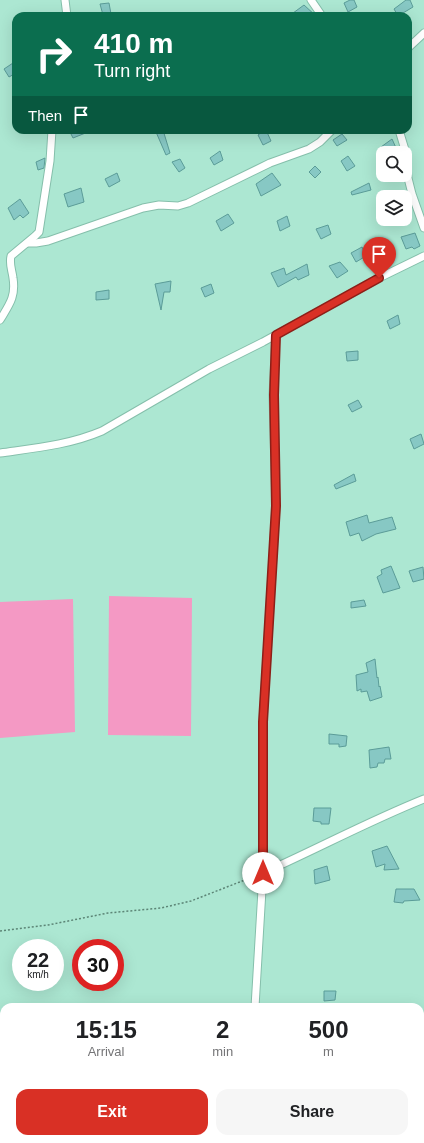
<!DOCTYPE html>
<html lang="en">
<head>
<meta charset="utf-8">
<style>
	:root { --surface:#fff; --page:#f6f6f6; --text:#202124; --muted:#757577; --accent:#d93025 }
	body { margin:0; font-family:Helvetica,sans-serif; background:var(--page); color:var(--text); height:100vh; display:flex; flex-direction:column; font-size:15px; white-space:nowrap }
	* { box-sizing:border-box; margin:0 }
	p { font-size:13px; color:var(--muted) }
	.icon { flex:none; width:22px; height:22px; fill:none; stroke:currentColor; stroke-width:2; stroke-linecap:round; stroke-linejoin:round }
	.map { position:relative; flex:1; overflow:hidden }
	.side { position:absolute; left:0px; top:1003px; width:424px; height:140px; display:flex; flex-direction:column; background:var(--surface); border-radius:12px 12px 0 0; box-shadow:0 4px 16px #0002 }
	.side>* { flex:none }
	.banner { position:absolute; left:12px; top:12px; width:400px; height:122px; border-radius:12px; box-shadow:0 4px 16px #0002; background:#0b6e4f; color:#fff; overflow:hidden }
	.fabs { position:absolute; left:376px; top:146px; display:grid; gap:8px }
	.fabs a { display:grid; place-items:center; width:36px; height:36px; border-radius:8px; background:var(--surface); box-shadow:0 4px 16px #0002; font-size:20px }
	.speed { position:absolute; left:12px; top:939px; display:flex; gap:8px; font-size:20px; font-weight:700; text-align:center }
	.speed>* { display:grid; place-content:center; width:52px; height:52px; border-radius:50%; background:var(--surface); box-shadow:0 4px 16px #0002; line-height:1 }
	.speed small { font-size:10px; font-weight:400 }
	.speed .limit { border:6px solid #d22; background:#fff; color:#111 }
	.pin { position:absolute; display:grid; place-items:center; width:34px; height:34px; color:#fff; margin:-41px -17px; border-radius:50% 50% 50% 0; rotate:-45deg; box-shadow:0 0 4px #0007 }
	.pin .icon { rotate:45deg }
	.me { position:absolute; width:44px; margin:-22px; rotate:0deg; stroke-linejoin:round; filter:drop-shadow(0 0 3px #0008) }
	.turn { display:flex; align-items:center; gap:14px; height:84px; padding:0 16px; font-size:18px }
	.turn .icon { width:52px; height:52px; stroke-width:2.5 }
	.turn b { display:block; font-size:28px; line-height:34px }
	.then { display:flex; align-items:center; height:38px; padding:0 16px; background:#0003; gap:8px; font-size:15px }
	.eta { display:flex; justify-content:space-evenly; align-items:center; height:68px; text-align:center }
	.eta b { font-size:24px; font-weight:800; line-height:28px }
	.action { display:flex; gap:8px; margin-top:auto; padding:8px 16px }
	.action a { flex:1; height:46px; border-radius:12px; background:var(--accent); color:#fff; font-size:16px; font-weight:800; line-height:46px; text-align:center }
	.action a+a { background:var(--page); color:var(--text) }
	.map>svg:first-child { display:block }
	.green { fill:#f499c4 }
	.building { fill:#87c8c4; stroke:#5b9c98 }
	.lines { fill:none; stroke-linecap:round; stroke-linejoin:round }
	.street-casing { stroke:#85bfab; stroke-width:9 }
	.path { stroke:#5c8576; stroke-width:1.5; stroke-dasharray:2 2; stroke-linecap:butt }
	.street { stroke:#fff; stroke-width:7 }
	.route-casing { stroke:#8d1f18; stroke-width:10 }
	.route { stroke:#d93025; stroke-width:7 }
</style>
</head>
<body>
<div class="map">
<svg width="424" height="1143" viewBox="0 0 424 1143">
	<rect width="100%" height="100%" fill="#ace7d2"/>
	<!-- green -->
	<g class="green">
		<polygon points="109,596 192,598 191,736 108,735"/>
		<polygon points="73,599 75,732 0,738 0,602"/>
	</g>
	<!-- building -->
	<g class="building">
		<polygon points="350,0 354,0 357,7 348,12 344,3"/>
		<polygon points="406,0 410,0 413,7 398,16 394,9"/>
		<polygon points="109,3 111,14 103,15 100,4"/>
		<polygon points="304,5 316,16 289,16"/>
		<polygon points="16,61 16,73 9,77 4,69"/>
		<polygon points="76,130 93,130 73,138 70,132"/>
		<polygon points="163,130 170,153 166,155 156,132"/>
		<polygon points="265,130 266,130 271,141 263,145 258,135"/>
		<polygon points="342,134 347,140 337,146 333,140"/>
		<polygon points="392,139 397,150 390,153 384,153 381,147"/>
		<polygon points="220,151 223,160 214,165 210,158"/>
		<polygon points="348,156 355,166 347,171 341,161"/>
		<polygon points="45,158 44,168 38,170 36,162"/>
		<polygon points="180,159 185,168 179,172 172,162"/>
		<polygon points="315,166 321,172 315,178 309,172"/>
		<polygon points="117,173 120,181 109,187 105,179"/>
		<polygon points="272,173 281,185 261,196 256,184"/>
		<polygon points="369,183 371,190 352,195 351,192"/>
		<polygon points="81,188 84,202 68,207 64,194"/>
		<polygon points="20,199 29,213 23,218 20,215 14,220 8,208"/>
		<polygon points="228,214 234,223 221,231 216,221"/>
		<polygon points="287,216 290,226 280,231 277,221"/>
		<polygon points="328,225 331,234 321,239 316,229"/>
		<polygon points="415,233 420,246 414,249 412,247 406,249 401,237"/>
		<polygon points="362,247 366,256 356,262 351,253"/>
		<polygon points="340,262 348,271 337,278 329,266"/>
		<polygon points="307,264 309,275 298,280 296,277 278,287 271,273 284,268 286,275"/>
		<polygon points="171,281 170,292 164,292 161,310 155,284"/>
		<polygon points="211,284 214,293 205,297 201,288"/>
		<polygon points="109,290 109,299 96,300 96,292"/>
		<polygon points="398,315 400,324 390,329 387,321"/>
		<polygon points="358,351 358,360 347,361 346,352"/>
		<polygon points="358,400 362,407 352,412 348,405"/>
		<polygon points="421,434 424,444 414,449 410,439"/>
		<polygon points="354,474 356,481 336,489 334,485"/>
		<polygon points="367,515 369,523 392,517 396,529 376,534 362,541 359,533 350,536 346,522"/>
		<polygon points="391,566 400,588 383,593 377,577 382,574 381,570"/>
		<polygon points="423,567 424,579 413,582 409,571"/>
		<polygon points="364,600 366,606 351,608 351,602"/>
		<polygon points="375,659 377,678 378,677 379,687 380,686 382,697 370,701 367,691 361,692 361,689 357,691 356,675 368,672 366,663"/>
		<polygon points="329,734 347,736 346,746 339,747 339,744 329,744"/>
		<polygon points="389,747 391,759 385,759 384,763 378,763 377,767 370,768 369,750"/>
		<polygon points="314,808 331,808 329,824 321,824 321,822 313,821"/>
		<polygon points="387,846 399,869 384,870 385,864 376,867 372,851"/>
		<polygon points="327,866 330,880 315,884 314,870"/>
		<polygon points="396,889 414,889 420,900 404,901 403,903 394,902"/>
		<polygon points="324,991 336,991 335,1000 324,1001"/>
	</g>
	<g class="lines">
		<!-- street casing -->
		<g class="street-casing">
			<g id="street">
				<polyline points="65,0 67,16"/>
				<polyline points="311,0 322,16"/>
				<polyline points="408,48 424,33"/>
				<polyline points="399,130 406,153 408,178 412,194 424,228"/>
				<polyline points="28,243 36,243 48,241 143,208 159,205 178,206 188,203 270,163 309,149 320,142 332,130"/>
				<path d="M0,320C9,305 16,297 13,278C12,270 9,264 11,256L35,236L39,232L50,161L52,130"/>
				<path d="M0,453C35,448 69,445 102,431L209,369L263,342L379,278L424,256"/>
				<path d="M263,873C317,849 369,821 424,799"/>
				<polyline points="255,1007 263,873 263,722 276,506 273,395 276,335"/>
				<polyline points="420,1098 424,1096"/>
				<polyline points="246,1143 246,1139"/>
				<polyline points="356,1143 357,1139"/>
			</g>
		</g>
		<!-- path -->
		<polyline class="path" points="0,931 48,925 108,913 161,908 191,901 255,876"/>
		<!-- street -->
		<use href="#street" class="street"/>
	</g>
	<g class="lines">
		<!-- route casing -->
		<g class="route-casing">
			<polyline id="route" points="263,873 263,722 276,506 274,395 276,335 379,278"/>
		</g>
		<!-- route -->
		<use href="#route" class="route"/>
	</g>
</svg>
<div class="fabs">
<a><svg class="icon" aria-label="search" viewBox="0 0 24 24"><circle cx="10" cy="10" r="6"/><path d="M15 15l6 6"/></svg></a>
<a><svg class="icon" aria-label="layers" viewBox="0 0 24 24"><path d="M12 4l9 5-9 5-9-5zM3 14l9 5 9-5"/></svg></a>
</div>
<div class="speed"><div>22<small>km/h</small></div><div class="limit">30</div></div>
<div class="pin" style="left:379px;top:278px;background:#d93025"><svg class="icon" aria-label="arrive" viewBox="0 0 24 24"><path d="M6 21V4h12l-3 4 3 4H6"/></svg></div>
<svg class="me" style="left:263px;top:873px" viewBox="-20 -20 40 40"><circle r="19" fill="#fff"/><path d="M0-13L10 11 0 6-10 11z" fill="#d93025"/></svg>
<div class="banner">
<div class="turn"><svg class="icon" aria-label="right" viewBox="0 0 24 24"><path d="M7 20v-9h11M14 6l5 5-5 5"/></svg><div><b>410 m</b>Turn right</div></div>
<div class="then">Then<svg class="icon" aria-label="arrive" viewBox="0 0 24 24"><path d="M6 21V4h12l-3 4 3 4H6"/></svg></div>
</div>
<section class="side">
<div class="eta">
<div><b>15:15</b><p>Arrival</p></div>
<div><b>2</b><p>min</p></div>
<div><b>500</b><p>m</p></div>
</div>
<div class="action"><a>Exit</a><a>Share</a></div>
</section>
</div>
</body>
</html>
